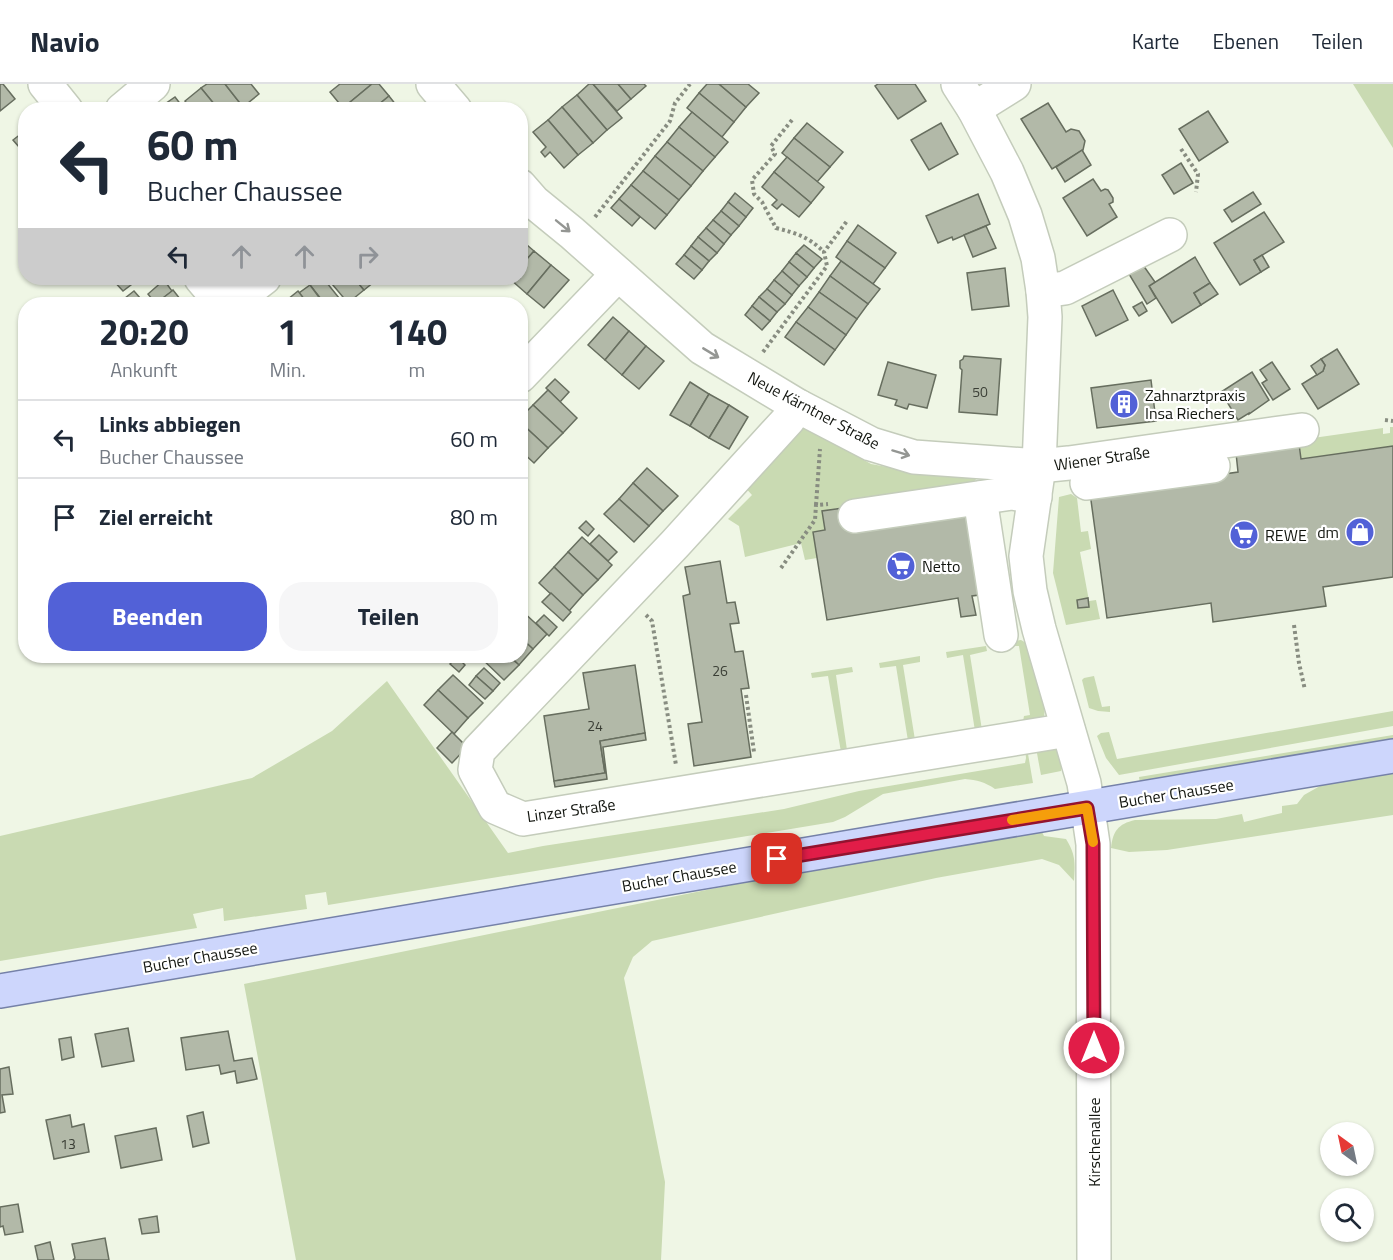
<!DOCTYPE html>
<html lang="de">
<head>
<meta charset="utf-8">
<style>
	:root { --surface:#fff; --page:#f6f6f7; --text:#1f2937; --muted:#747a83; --line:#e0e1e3; --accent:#5261d7 }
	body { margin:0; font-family:"Titillium Web",sans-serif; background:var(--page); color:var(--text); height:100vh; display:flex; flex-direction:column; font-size:22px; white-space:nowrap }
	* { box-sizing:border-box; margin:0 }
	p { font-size:20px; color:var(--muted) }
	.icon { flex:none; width:33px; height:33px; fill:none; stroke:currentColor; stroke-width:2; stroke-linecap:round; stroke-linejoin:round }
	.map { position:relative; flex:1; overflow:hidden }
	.sheet { position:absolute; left:18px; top:213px; width:510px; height:366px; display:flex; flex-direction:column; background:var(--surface); border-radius:24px; box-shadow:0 2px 4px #0004 }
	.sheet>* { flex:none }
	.guide { position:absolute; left:18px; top:18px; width:510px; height:183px; border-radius:24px; box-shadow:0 2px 4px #0004; background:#fff; color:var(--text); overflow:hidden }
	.needle { width:39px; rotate:327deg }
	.fabs { position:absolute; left:1320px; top:1038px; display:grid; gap:12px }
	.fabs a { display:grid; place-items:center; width:54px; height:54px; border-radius:50%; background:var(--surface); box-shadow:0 2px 4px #0004; font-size:30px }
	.pin { position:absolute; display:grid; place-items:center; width:51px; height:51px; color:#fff; margin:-26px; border-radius:12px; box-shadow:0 3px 9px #0006 }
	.me { position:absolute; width:66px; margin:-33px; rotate:0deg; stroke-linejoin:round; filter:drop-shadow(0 0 4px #0008) }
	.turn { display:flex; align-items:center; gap:21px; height:126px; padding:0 30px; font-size:27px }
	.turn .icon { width:78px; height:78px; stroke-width:2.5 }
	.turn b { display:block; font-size:42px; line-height:51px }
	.lanes { display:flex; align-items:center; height:57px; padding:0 30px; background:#0003; justify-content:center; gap:30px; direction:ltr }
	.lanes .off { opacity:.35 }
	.eta { display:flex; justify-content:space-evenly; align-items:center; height:102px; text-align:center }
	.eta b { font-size:36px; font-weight:700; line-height:42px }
	.primary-button { display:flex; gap:12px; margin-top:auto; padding:12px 30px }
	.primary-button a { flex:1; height:69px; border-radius:24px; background:var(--accent); color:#fff; font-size:24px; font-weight:700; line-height:69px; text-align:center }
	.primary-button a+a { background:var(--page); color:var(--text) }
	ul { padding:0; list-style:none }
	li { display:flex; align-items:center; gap:18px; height:78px; padding:0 30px; border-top:2px solid var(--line) }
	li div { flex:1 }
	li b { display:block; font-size:22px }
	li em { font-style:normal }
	header { display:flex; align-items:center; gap:36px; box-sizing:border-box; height:84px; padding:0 30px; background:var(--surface); border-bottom:2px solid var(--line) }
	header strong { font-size:28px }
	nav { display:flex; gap:33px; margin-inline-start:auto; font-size:21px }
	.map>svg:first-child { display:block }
	.green { fill:#c9dab2 }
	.building { fill:#b2b9a8; stroke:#676e5f; stroke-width:1.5 }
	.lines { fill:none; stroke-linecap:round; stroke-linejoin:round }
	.minor-casing { stroke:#c4ccbb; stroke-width:36 }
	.major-casing { stroke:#7581a8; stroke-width:36 }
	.path { stroke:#888d81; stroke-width:4; stroke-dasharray:3 3; stroke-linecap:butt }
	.minor { stroke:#fff; stroke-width:33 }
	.major { stroke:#cdd6fc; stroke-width:33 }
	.oneway { stroke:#949693 }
	.route-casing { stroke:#92132f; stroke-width:15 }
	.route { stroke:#e11d48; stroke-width:10 }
	.slow { stroke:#f59e0b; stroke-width:10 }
	.labels { text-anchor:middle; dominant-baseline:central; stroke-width:4.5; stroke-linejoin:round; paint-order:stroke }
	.number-label { font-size:14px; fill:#3a3e35 }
	.poi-label { font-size:16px; fill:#12150f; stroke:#fff; text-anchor:start }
	.street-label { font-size:16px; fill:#12150f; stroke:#fff }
</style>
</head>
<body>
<header>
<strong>Navio</strong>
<nav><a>Karte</a><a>Ebenen</a><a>Teilen</a></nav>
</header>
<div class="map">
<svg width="1393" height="1176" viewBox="0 0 1393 1176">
	<rect width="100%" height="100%" fill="#eff6e5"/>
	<!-- green -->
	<g class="green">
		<polygon points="1353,0 1393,0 1393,64"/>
		<polygon points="804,342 871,380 898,385 979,391 970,403 822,427 825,446 813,448 817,474 805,476 801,459 745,473 739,442 728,435 752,411 742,400"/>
		<polygon points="1390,343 1393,343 1393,362 1301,375 1299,356 1383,344 1383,350 1390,349"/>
		<polygon points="1071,410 1077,414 1081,448 1088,447 1091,465 1080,468 1089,517 1096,516 1100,535 1066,541 1053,489 1059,413"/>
		<polygon points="1021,556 1028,560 1045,623 1044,634 1025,640 1023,637 1024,632 1030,631 1019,562 1012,562 1015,557"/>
		<polygon points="986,562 987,567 970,571 982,646 975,647 963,571 947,574 946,568"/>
		<polygon points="920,572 920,578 903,581 915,656 908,657 896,582 880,584 879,579"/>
		<polygon points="852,583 853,588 836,591 847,666 841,668 828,592 812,594 811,589"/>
		<polygon points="1094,592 1102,623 1110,622 1110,628 1098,627 1089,624 1082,596 1084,594"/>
		<path d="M387,597L508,769L543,762L784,725L859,707L1025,679L1026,674L1025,664H1027L1033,699L995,705C985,698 977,696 965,695L883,710L845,733L833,738L328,821L326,808L305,811L307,825L224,837L223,824L193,830L197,844L0,877V752L252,694L332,647Z"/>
		<polygon points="1393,627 1393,642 1119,691 1106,674 1097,652 1101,649 1109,648 1117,675"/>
		<polygon points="1393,651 1393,658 1140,700 1139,693"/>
		<path d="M1036,664L1056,665C1061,672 1062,678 1061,687L1041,691Z"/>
		<path d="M1393,683V731L1167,766L1129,768L1111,764C1113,747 1118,740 1135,736L1216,735L1242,730L1244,738L1282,729V722L1297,720L1304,711L1336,693Z"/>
		<path d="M1040,744L1044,752L1066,755C1076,771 1075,779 1074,797L1059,781L1042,775L936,794L652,857L633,873L624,894L665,1098L661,1176H296L244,900L912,764Z"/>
	</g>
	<!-- building -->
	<g class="building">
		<polygon points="0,0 3,0 15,15 0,27"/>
		<polygon points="207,0 225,0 243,23 239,26 219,26 201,4"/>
		<polygon points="225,0 251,0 259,10 243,23"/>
		<polygon points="340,0 372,0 343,24 330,8"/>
		<polygon points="372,0 379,0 389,12 372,26 344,26 343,24"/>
		<polygon points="589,0 593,0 622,34 607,46 577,11"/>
		<polygon points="593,0 618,0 631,15 617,27"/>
		<polygon points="618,0 644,0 646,2 631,15"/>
		<polygon points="707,0 719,0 746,23 734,38 699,9"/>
		<polygon points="719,0 748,0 759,9 746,23"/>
		<polygon points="878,0 915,0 926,17 898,35 875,2"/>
		<polygon points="201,4 219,26 192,26 185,17"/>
		<polygon points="699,9 734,38 722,53 687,24"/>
		<polygon points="577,11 607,46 593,59 562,23"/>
		<polygon points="389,12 400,26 372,26"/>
		<polygon points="175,13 185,26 169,26 165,20"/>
		<polygon points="1048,19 1066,48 1071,45 1079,47 1085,57 1083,66 1052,85 1021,35"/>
		<polygon points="562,23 593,59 578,71 548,36"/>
		<polygon points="1208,27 1228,58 1199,77 1179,45"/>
		<polygon points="692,28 728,58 715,73 679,43"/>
		<polygon points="548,36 578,71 564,84 550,68 545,73 541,68 546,63 533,48"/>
		<polygon points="807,39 843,68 830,83 794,54"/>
		<polygon points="941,39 958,70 929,86 911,56"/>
		<polygon points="679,43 715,73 703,87 667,58"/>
		<polygon points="26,46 26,71 13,56"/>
		<polygon points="794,54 830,83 817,98 782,69"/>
		<polygon points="667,58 703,87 691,102 655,72"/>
		<polygon points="1082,66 1091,81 1065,98 1056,83"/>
		<polygon points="655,72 691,102 679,116 643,87"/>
		<polygon points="787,73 824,103 811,119 774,88"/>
		<polygon points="1181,79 1193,99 1174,110 1162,91"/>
		<polygon points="643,87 679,116 667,131 631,101"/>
		<polygon points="774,88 811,119 799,133 782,120 777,125 772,121 777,116 762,103"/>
		<polygon points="1093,95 1101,107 1105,105 1108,106 1113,114 1113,118 1109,120 1117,133 1087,152 1063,114"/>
		<polygon points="631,101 667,131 655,145 619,115"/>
		<polygon points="1253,108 1261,120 1232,138 1224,126"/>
		<polygon points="735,109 753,124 746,133 728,118"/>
		<polygon points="978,110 990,140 953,156 952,153 938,159 926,132"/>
		<polygon points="619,115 640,133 632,142 611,124"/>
		<polygon points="728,118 746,133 739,142 721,127"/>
		<polygon points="721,127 739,142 731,151 713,136"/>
		<polygon points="1264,128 1284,158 1254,176 1261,188 1240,201 1214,159"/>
		<polygon points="713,136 731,151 724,160 706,144"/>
		<polygon points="858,141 896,169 885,184 847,157"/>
		<polygon points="986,142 996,164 973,173 964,151"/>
		<polygon points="706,144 724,160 717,169 698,153"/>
		<polygon points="698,153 717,169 709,177 691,162"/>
		<polygon points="520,155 534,167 520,183"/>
		<polygon points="847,157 885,184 873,200 836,173"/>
		<polygon points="804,161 822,175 814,184 796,169"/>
		<polygon points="691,162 709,177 702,186 684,171"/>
		<polygon points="534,167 551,181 527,210 510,195 511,194 520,194 520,183"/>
		<polygon points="796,169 814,184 807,193 789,178"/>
		<polygon points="684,171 702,186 694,195 676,180"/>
		<polygon points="1262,171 1269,183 1261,188 1254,176"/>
		<polygon points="1195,173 1210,199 1194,209 1201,221 1172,239 1149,202"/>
		<polygon points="841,177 880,205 868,220 830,192"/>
		<polygon points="789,178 807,193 799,202 782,187"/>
		<polygon points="551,181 569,196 544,224 527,210"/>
		<polygon points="1143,181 1155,198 1149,202 1156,214 1147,220 1129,190"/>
		<polygon points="1005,184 1009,222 972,226 967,189"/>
		<polygon points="782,187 799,202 792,211 774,196"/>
		<polygon points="830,192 868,220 857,235 819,208"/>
		<polygon points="111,194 140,194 123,207"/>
		<polygon points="319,194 323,194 343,219 342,220 325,220 310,201"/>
		<polygon points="327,194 354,194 364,206 348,219"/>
		<polygon points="354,194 379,194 364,206"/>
		<polygon points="164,196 172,207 156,220 148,210"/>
		<polygon points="774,196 792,211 785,220 767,205"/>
		<polygon points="1210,199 1218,210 1201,221 1194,209"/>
		<polygon points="310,201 321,216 315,220 308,220 299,209"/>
		<polygon points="767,205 785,220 777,228 759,213"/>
		<polygon points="173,206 184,220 155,220 172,207"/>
		<polygon points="1113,206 1128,236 1096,252 1082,222"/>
		<polygon points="134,207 140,214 133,220 122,220 120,218"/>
		<polygon points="298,207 308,220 282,220"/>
		<polygon points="819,208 857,235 846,251 808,223"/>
		<polygon points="759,213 777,228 770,237 752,222"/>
		<polygon points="1142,218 1147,227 1139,232 1133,223"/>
		<polygon points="752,222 770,237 762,246 745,231"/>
		<polygon points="808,223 846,251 835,266 796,238"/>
		<polygon points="613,233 629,247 605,276 588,261"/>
		<polygon points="796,238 835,266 824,281 785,253"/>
		<polygon points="629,247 646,262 622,291 605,276"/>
		<polygon points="646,262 664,277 639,305 622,291"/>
		<polygon points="1337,265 1359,300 1318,325 1302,300 1323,287 1325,281 1321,275"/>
		<polygon points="964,272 1001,275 997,331 959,328 962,286 960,284 960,277 963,275"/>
		<polygon points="1321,275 1325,281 1323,287 1317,291 1311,282"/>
		<polygon points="888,278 936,291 927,324 909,320 907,325 895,321 897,316 878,311"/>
		<polygon points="1272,278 1290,305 1273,316 1262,299 1267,296 1260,286"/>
		<polygon points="1252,288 1269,316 1249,330 1249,329 1238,336 1221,308"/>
		<polygon points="555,295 569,308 560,318 546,304"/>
		<polygon points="1151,296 1156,337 1097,344 1091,304"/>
		<polygon points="690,298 709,310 690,342 670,331"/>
		<polygon points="548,306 577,334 563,349 533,321"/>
		<polygon points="709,310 729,321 709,354 690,342"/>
		<polygon points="533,321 563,349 548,364 520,338 520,334"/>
		<polygon points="729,321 748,333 729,365 709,354"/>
		<polygon points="520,338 548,364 534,379 520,366"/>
		<polygon points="1299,360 1301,375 1393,362 1393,493 1323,503 1326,522 1213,538 1211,519 1107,534 1090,409 1238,388 1236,369"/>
		<polygon points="647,384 678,412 663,427 633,399"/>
		<polygon points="633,399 663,427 649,442 619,415"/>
		<polygon points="619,415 649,442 634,458 604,430"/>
		<polygon points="973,422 987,510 972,512 976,531 961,533 958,514 827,536 813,448 825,446 822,427 843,424"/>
		<polygon points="586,437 594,445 588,452 579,444"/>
		<polygon points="599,451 617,468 608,477 590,460"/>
		<polygon points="582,453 612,481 598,496 568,468"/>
		<polygon points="568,468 598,496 583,511 554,483"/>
		<polygon points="720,477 727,519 735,518 739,539 730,540 735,568 743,567 749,604 741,605 751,673 694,682 688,640 702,638 683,512 690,510 685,483"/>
		<polygon points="554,483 583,511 569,527 539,499"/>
		<polygon points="551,509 571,528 563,537 542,518"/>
		<polygon points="1088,514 1089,523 1078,524 1077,516"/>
		<polygon points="520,525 547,550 533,565 520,553"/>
		<polygon points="544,531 557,543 549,552 536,539"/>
		<polygon points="520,553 533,565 519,581 509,572 520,572"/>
		<polygon points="479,572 509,572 519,581 504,596"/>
		<polygon points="457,573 465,581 459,588 450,580"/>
		<polygon points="635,581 645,649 600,657 605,689 554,697 544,632 589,625 583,589"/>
		<polygon points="484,584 500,599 493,607 476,592"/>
		<polygon points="453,591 483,619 468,634 438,606"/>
		<polygon points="476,592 493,607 485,615 469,601"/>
		<polygon points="438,606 468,634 454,650 424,621"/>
		<polygon points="452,648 467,663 452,679 437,664"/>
		<polygon points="645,649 646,656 603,663 607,695 555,703 554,697 605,689 600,657"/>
		<polygon points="128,944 134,977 102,983 95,950"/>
		<polygon points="228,947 234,977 252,974 257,995 237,999 235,987 221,990 219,981 186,986 181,954"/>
		<polygon points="71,953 74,973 62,976 59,955"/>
		<polygon points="9,983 13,1010 2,1011 5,1028 0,1029 0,985"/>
		<polygon points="203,1028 209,1059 193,1063 187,1032"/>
		<polygon points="70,1031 72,1043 84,1040 89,1068 54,1075 46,1036"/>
		<polygon points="156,1044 162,1076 121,1084 115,1052"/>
		<polygon points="18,1120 23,1148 5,1151 3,1142 0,1143 0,1123"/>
		<polygon points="157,1132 159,1148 142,1150 139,1135"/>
		<polygon points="105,1154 109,1176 73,1176 75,1174 72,1160"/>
		<polygon points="50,1158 54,1176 38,1176 35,1162"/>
	</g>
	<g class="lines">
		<!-- minor casing -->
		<g class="minor-casing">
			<g id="minor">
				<polyline points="45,0 66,26"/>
				<polyline points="433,0 455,26"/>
				<polyline points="958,0 974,25 1007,88 1025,131 1038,174 1043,207 1045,233 1039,382 1026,472 1030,507 1039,545 1084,699 1093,760 1094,1176"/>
				<polyline points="974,25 1014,0"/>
				<polyline points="122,26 153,0"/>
				<polyline points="520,102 534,118 572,149 702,264 798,322 871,360 914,373 1039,382 1069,379 1302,346"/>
				<polyline points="201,194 223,220"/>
				<polyline points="1043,207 1065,204 1170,151"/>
				<polyline points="230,220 264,194"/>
				<polyline points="520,292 618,190"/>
				<polyline points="798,322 788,336 675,460 478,667 475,686 495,723 523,735 1068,646"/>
				<polyline points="1087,399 1213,382"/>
				<polyline points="980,414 1001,551"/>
				<polyline points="855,432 1012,409 1035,413"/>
			</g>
		</g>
		<!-- major casing -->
		<g class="major-casing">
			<polyline id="major" points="0,907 892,756 1393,672"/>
		</g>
		<!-- path -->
		<g class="path">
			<path d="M792,36L771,62L775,70L752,96L754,110L762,118L776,144C796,149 809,153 824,168"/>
			<polyline points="1181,65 1198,90 1196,108"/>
			<polyline points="595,133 670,37 675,19 690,0"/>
			<polyline points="763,268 827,182 824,168 847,137"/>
			<polyline points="1385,336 1393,337"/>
			<polyline points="816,421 820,365"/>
			<polyline points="781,484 815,436 816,421 828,420"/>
			<polyline points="646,531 652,537 676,681"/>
			<polyline points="1294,541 1299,579 1305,606"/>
			<polyline points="746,611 754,668"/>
		</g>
		<!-- minor -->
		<use href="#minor" class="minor"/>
		<!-- major -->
		<use href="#major" class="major"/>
	</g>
	<!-- one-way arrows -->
	<defs><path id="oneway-shaft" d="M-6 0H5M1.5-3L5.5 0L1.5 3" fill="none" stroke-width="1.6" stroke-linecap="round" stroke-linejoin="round" transform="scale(1.5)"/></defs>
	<g class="oneway">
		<use href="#oneway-shaft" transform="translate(563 142) rotate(39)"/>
		<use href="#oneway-shaft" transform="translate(711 269) rotate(31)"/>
		<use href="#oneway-shaft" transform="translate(901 369) rotate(17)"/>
	</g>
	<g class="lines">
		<!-- route casing -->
		<g class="route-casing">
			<polyline id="route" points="777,775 1087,724 1093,760 1094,964"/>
		</g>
		<!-- route -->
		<use href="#route" class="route"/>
		<!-- slow -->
		<polyline class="slow" points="1012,736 1087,724 1093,758"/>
	</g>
	<!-- icons -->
	<defs>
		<g id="building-disc" transform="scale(1.5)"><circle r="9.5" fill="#5261d7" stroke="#fff"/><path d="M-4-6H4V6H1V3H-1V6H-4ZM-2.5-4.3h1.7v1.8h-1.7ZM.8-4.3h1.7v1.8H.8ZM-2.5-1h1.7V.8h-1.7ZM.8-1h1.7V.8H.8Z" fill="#fff"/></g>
		<g id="shop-disc" transform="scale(1.5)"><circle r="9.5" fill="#5261d7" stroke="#fff"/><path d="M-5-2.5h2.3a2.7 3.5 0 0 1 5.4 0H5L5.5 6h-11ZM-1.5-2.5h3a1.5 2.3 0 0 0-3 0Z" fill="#fff"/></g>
		<g id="supermarket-disc" transform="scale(1.5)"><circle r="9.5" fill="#5261d7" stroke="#fff"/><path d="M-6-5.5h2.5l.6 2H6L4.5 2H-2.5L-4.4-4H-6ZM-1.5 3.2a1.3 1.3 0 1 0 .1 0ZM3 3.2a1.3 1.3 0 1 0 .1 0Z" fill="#fff"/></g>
	</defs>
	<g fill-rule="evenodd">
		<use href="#building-disc" x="1124" y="320"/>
		<use href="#shop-disc" x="1360" y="448"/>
		<use href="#supermarket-disc" x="1244" y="451"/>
		<use href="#supermarket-disc" x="901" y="482"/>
	</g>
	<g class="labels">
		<!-- number labels -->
		<g class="number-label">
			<text x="980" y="307">50</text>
			<text x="720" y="586">26</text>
			<text x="595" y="641">24</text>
			<text x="68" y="1059">13</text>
		</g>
		<!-- poi labels -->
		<g class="poi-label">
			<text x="1145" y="311">Zahnarztpraxis<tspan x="1145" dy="18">Insa Riechers</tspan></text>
			<text x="1339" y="448" text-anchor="end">dm</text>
			<text x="1265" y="451">REWE</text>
			<text x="922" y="482">Netto</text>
		</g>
		<!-- street labels -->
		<g class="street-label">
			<text transform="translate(814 326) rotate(28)">Neue Kärntner Straße</text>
			<text transform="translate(1102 374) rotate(-8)">Wiener Straße</text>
			<text transform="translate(1176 709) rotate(-9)">Bucher Chaussee</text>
			<text transform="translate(571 726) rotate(-8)">Linzer Straße</text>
			<text transform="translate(679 792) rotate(-10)">Bucher Chaussee</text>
			<text transform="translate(200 873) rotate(-10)">Bucher Chaussee</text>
			<text transform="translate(1094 1058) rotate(-90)">Kirschenallee</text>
		</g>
	</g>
</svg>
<div class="fabs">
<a><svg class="needle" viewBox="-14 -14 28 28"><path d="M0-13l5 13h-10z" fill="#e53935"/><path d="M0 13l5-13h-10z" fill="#747a83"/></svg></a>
<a><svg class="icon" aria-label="search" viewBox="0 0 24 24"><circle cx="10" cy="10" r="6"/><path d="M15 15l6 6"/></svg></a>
</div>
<div class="pin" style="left:777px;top:775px;background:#d93025"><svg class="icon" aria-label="arrive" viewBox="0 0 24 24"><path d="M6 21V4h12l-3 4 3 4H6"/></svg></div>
<svg class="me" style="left:1094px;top:964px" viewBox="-20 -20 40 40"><circle r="17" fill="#e11d48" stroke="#fff" stroke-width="3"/><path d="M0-11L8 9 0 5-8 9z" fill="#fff"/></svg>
<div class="guide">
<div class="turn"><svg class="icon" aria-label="left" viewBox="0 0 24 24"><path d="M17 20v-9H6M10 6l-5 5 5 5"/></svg><div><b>60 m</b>Bucher Chaussee</div></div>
<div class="lanes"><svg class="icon" aria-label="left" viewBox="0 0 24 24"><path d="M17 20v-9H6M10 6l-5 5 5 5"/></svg><svg class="icon off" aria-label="ahead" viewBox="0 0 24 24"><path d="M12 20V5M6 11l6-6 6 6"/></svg><svg class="icon off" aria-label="ahead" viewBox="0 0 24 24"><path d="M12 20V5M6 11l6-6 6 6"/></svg><svg class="icon off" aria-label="right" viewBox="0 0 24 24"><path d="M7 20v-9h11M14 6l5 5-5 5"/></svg></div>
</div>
<section class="sheet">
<div class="eta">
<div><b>20:20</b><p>Ankunft</p></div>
<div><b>1</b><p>Min.</p></div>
<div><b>140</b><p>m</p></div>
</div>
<ul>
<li><svg class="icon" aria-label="left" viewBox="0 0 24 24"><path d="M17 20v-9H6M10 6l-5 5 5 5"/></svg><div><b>Links abbiegen</b><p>Bucher Chaussee</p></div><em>60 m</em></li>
<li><svg class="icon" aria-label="arrive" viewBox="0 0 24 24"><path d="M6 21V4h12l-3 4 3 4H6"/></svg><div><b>Ziel erreicht</b></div><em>80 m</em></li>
</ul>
<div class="primary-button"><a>Beenden</a><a>Teilen</a></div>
</section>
</div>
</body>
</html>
